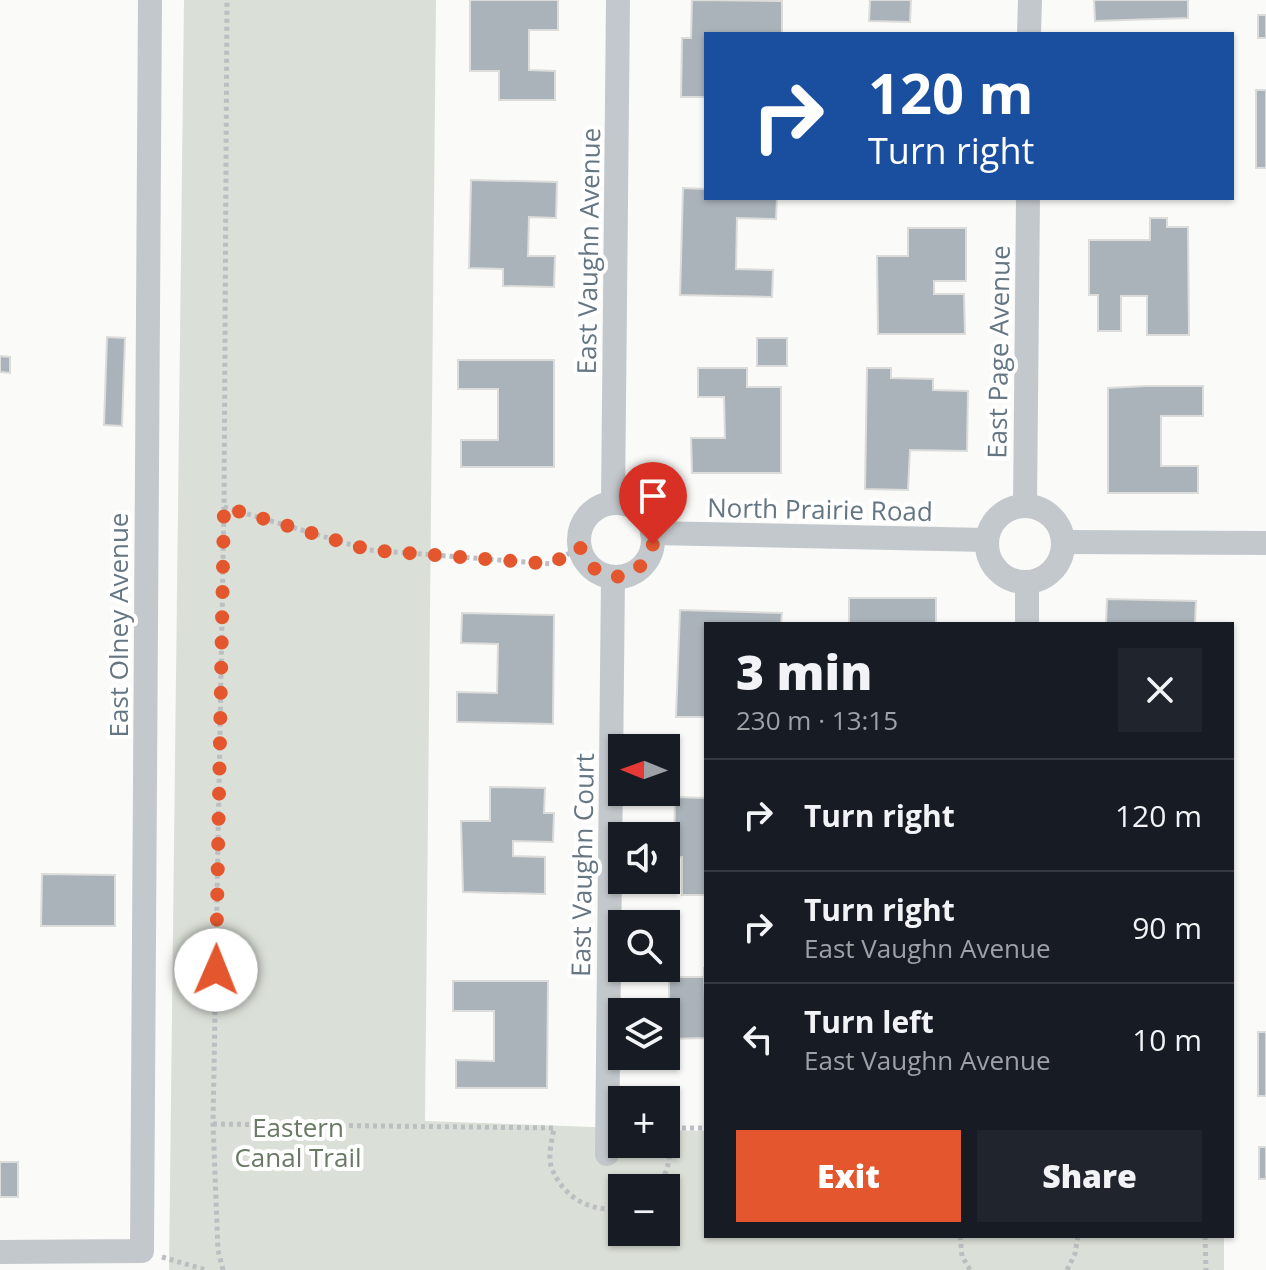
<!DOCTYPE html>
<html lang="en">
<head>
<meta charset="utf-8">
<style>
	:root { --surface:#171b24; --page:#20242c; --text:#f1f3f6; --muted:#9ea1a6; --line:#363941; --accent:#e4572e }
	body { margin:0; font-family:"Open Sans",sans-serif; background:var(--page); color:var(--text); height:100vh; display:flex; flex-direction:column; font-size:30px; white-space:nowrap }
	* { box-sizing:border-box; margin:0 }
	p { font-size:26px; color:var(--muted) }
	.icon { flex:none; width:44px; height:44px; fill:none; stroke:currentColor; stroke-width:2; stroke-linecap:round; stroke-linejoin:round }
	.map { position:relative; flex:1; overflow:hidden }
	.sheet { position:absolute; left:704px; top:622px; width:530px; height:616px; display:flex; flex-direction:column; background:var(--surface); border-radius:0px; box-shadow:0 2px 6px #0004 }
	.sheet>* { flex:none }
	.top-card { position:absolute; left:704px; top:32px; width:530px; height:168px; border-radius:0px; box-shadow:0 2px 6px #0004; background:#1a4fa0; color:#fff; overflow:hidden }
	.needle { width:52px; rotate:271deg }
	.fabs { position:absolute; left:608px; top:734px; display:grid; gap:16px }
	.fabs a { display:grid; place-items:center; width:72px; height:72px; border-radius:0px; background:var(--surface); box-shadow:0 2px 6px #0004; font-size:40px }
	.pin { position:absolute; display:grid; place-items:center; width:68px; height:68px; color:#fff; margin:-82px -34px; border-radius:50% 50% 50% 0; rotate:-45deg; box-shadow:0 0 8px #0007 }
	.pin .icon { rotate:45deg }
	.me { position:absolute; width:88px; margin:-44px; rotate:1deg; stroke-linejoin:round; filter:drop-shadow(0 0 6px #0008) }
	.turn { display:flex; align-items:center; gap:28px; height:168px; padding:0 32px; font-size:36px }
	.turn .icon { width:104px; height:104px; stroke-width:2.5 }
	.turn b { display:block; font-size:56px; line-height:68px }
	.round { display:grid; place-items:center; flex:none; width:84px; height:84px; border-radius:0px; background:var(--page) }
	.summary { display:flex; align-items:center; justify-content:space-between; height:136px; padding:0 32px }
	h1 { font-size:48px; font-weight:800; line-height:60px }
	.action { display:flex; gap:16px; margin-top:auto; padding:16px 32px }
	.action a { flex:1; height:92px; border-radius:0px; background:var(--accent); color:#fff; font-size:32px; font-weight:800; line-height:92px; text-align:center }
	.action a+a { background:var(--page); color:var(--text) }
	ul { padding:0; list-style:none }
	li { display:flex; align-items:center; gap:24px; height:112px; padding:0 32px; border-top:2px solid var(--line) }
	li div { flex:1 }
	li b { display:block; font-size:30px }
	li em { font-style:normal }
	.map>svg:first-child { display:block }
	.green { fill:#dadfd7; fill-rule:evenodd }
	.building { fill:#aab3b9; stroke:#dcdcda; stroke-width:2 }
	.lines { fill:none; stroke-linecap:round; stroke-linejoin:round }
	.path { stroke:#bbbfc2; stroke-width:5; stroke-dasharray:4 4; stroke-linecap:butt }
	.street { stroke:#c3c8cc; stroke-width:24 }
	.route { stroke:#e4572e; stroke-width:14; stroke-dasharray:0 25.2 }
	.labels { text-anchor:middle; dominant-baseline:central; stroke-width:8; stroke-linejoin:round; paint-order:stroke }
	.street-label { font-size:26px; fill:#657683; stroke:#fff }
	.park-label { font-size:26px; fill:#687a64; stroke:#fff }
</style>
</head>
<body>
<div class="map">
<svg width="1266" height="1270" viewBox="0 0 1266 1270">
	<rect width="100%" height="100%" fill="#fafaf8"/>
	<!-- green -->
	<path class="green" d="M184,0H436L425,1121L622,1128V1144H666V1130L706,1131V1236H1224V1270H169ZM622,1188H666V1232H622Z"/>
	<!-- building -->
	<g class="building">
		<polygon points="470,0 558,0 558,30 529,30 529,70 555,71 555,100 499,100 499,71 470,71"/>
		<polygon points="692,0 782,1 782,34 706,34 706,97 681,97 682,38 691,38"/>
		<polygon points="870,0 911,0 910,22 869,21"/>
		<polygon points="1094,0 1188,0 1188,18 1095,21"/>
		<rect x="1258" y="15" width="8" height="23"/>
		<rect x="1256" y="90" width="10" height="78"/>
		<polygon points="471,180 557,182 556,218 529,217 528,256 555,256 554,287 503,286 503,269 469,268"/>
		<polygon points="683,188 706,189 706,198 777,198 776,219 737,218 736,269 773,270 772,297 680,295"/>
		<polygon points="1150,218 1167,218 1167,227 1188,227 1189,335 1147,335 1147,296 1121,296 1121,331 1098,331 1098,295 1089,295 1089,240 1150,240"/>
		<polygon points="908,228 966,228 966,281 934,281 934,294 964,294 965,334 878,334 877,256 908,256"/>
		<polygon points="107,337 125,338 122,426 104,425"/>
		<rect x="757" y="338" width="30" height="28"/>
		<polygon points="0,356 10,357 10,373 0,372"/>
		<polygon points="458,360 554,360 554,467 461,467 461,440 498,440 498,389 458,389"/>
		<polygon points="698,368 747,368 747,387 781,387 781,473 692,473 691,438 725,438 724,397 698,397"/>
		<polygon points="867,368 891,368 891,378 933,379 933,390 968,391 967,451 910,450 908,490 865,489"/>
		<polygon points="1146,386 1203,386 1203,416 1161,416 1161,466 1198,466 1198,493 1108,493 1108,388"/>
		<rect x="849" y="598" width="87" height="26"/>
		<polygon points="1107,599 1196,601 1195,624 1106,624"/>
		<polygon points="680,610 782,613 781,624 706,624 706,717 676,717"/>
		<polygon points="462,613 554,615 553,724 457,722 457,692 497,693 498,644 461,643"/>
		<polygon points="490,787 545,788 544,813 554,813 553,842 513,841 513,856 545,857 545,894 463,892 461,821 490,821"/>
		<polygon points="675,797 706,798 706,895 682,895 682,857 674,857"/>
		<polygon points="42,874 115,875 115,926 41,926"/>
		<polygon points="704,967 706,1038 669,1039 669,977 704,977"/>
		<polygon points="453,981 548,981 547,1088 456,1088 456,1060 494,1061 494,1011 453,1011"/>
		<rect x="1258" y="1032" width="8" height="64"/>
		<rect x="1259" y="1147" width="7" height="32"/>
		<rect x="0" y="1162" width="18" height="35"/>
	</g>
	<g class="lines">
		<!-- path -->
		<g class="path">
			<polyline points="224,507 369,550 551,564 580,547"/>
			<path d="M213,1124L554,1128C552,1140 548,1154 551,1166C561,1196 592,1215 622,1207"/>
			<polyline points="666,1128 706,1128"/>
			<path d="M656,1188C671,1170 672,1151 666,1129"/>
			<polyline points="960,1236 962,1256 970,1270"/>
			<polyline points="1205,1236 1206,1270"/>
			<polyline points="162,1257 206,1270"/>
			<polyline points="223,1270 218,1250 213,1124 224,507 227,0"/>
			<polyline points="1067,1270 1075,1254 1078,1236"/>
		</g>
		<!-- street -->
		<g class="street">
			<polyline points="1029,34 1030,0"/>
			<polyline points="613,503 618,0"/>
			<circle cx="616" cy="540" r="37"/>
			<circle cx="1025" cy="544" r="38"/>
			<polyline points="1025,506 1028,198"/>
			<polyline points="652,533 987,540"/>
			<polyline points="1064,542 1266,543"/>
			<polyline points="1027,624 1027,582"/>
			<polyline points="607,1154 613,577"/>
			<polyline points="0,1252 142,1251 150,0"/>
		</g>
	</g>
	<g class="lines">
		<!-- route -->
		<path class="route" d="M216,970L224,507L369,550L551,564L580,547C595,588 640,586 653,544"/>
	</g>
	<g class="labels">
		<!-- street labels -->
		<g class="street-label">
			<text transform="translate(588 251) rotate(-89)">East Vaughn Avenue</text>
			<text transform="translate(998 352) rotate(-89)">East Page Avenue</text>
			<text transform="translate(820 509) rotate(1)">North Prairie Road</text>
			<text transform="translate(118 625) rotate(-90)">East Olney Avenue</text>
			<text transform="translate(582 865) rotate(-89)">East Vaughn Court</text>
		</g>
		<!-- park labels -->
		<g class="park-label">
			<text x="298" y="1127">Eastern<tspan x="298" dy="30">Canal Trail</tspan></text>
		</g>
	</g>
</svg>
<div class="fabs">
<a><svg class="needle" viewBox="-14 -14 28 28"><path d="M0-13l5 13h-10z" fill="#e53935"/><path d="M0 13l5-13h-10z" fill="#9ea1a6"/></svg></a>
<a><svg class="icon" aria-label="sound" viewBox="0 0 24 24"><path d="M4 9h4l5-4v14l-5-4H4zM17 9q2 3 0 6"/></svg></a>
<a><svg class="icon" aria-label="search" viewBox="0 0 24 24"><circle cx="10" cy="10" r="6"/><path d="M15 15l6 6"/></svg></a>
<a><svg class="icon" aria-label="layers" viewBox="0 0 24 24"><path d="M12 4l9 5-9 5-9-5zM3 14l9 5 9-5"/></svg></a>
<a>+</a>
<a>−</a>
</div>
<div class="pin" style="left:653px;top:544px;background:#d93025"><svg class="icon" aria-label="arrive" viewBox="0 0 24 24"><path d="M6 21V4h12l-3 4 3 4H6"/></svg></div>
<svg class="me" style="left:216px;top:970px" viewBox="-20 -20 40 40"><circle r="19" fill="#fff"/><path d="M0-13L10 11 0 6-10 11z" fill="#e4572e"/></svg>
<div class="top-card">
<div class="turn"><svg class="icon" aria-label="right" viewBox="0 0 24 24"><path d="M7 20v-9h11M14 6l5 5-5 5"/></svg><div><b>120 m</b>Turn right</div></div>
</div>
<section class="sheet">
<div class="summary"><div><h1>3 min</h1><p>230 m · 13:15</p></div><a class="round"><svg class="icon" aria-label="close" viewBox="0 0 24 24"><path d="M6 6l12 12M18 6L6 18"/></svg></a></div>
<ul>
<li><svg class="icon" aria-label="right" viewBox="0 0 24 24"><path d="M7 20v-9h11M14 6l5 5-5 5"/></svg><div><b>Turn right</b></div><em>120 m</em></li>
<li><svg class="icon" aria-label="right" viewBox="0 0 24 24"><path d="M7 20v-9h11M14 6l5 5-5 5"/></svg><div><b>Turn right</b><p>East Vaughn Avenue</p></div><em>90 m</em></li>
<li><svg class="icon" aria-label="left" viewBox="0 0 24 24"><path d="M17 20v-9H6M10 6l-5 5 5 5"/></svg><div><b>Turn left</b><p>East Vaughn Avenue</p></div><em>10 m</em></li>
</ul>
<div class="action"><a>Exit</a><a>Share</a></div>
</section>
</div>
</body>
</html>
